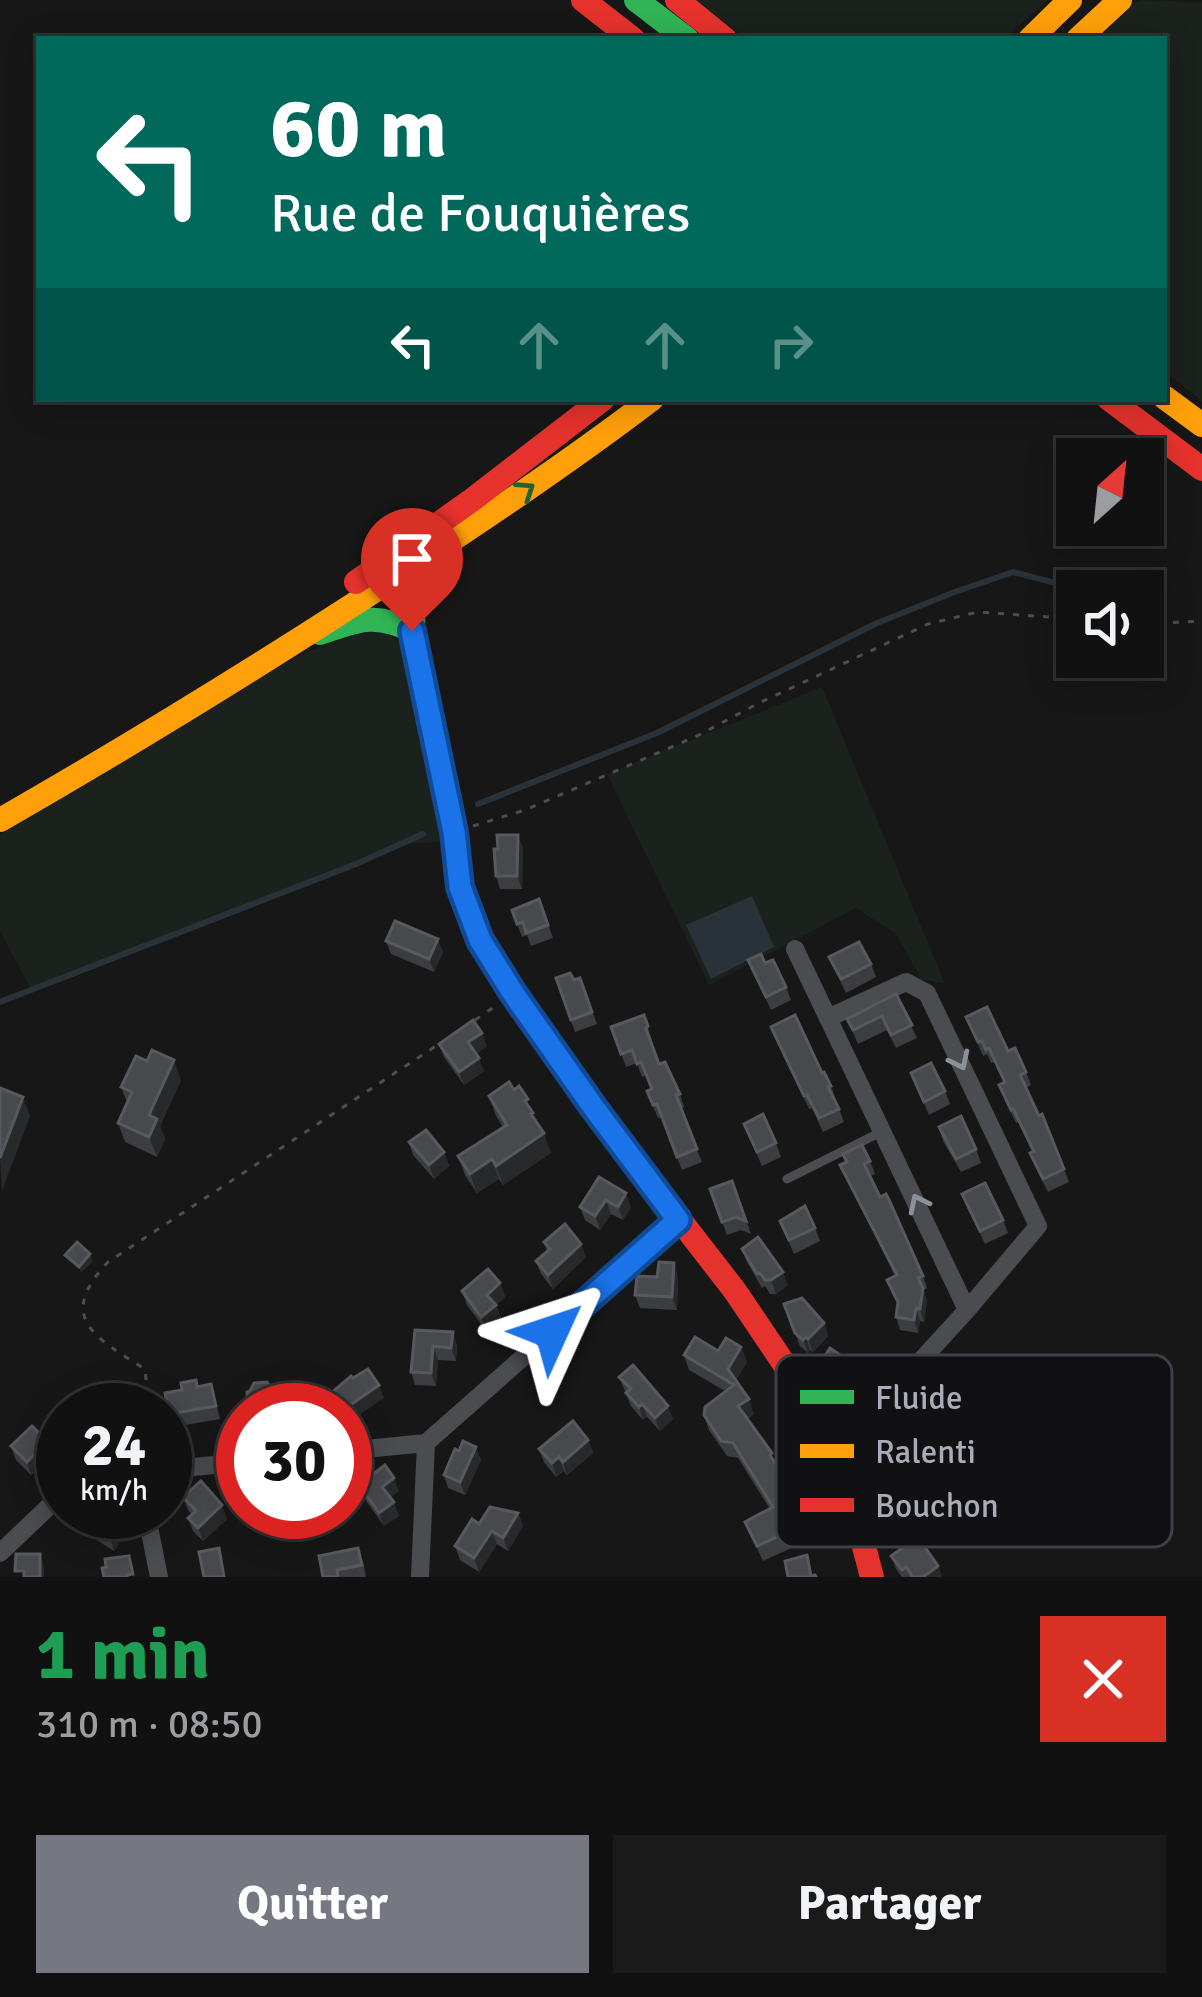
<!DOCTYPE html>
<html lang="fr">
<head>
<meta charset="utf-8">
<style>
	:root { --surface:#111; --page:#1a1a1a; --text:#f1f3f6; --muted:#9c9d9f; --line:#303131; --accent:#757880 }
	body { margin:0; font-family:Signika,sans-serif; background:var(--page); color:var(--text); height:100vh; display:flex; flex-direction:column; font-size:45px; white-space:nowrap }
	* { box-sizing:border-box; margin:0 }
	p { font-size:39px; color:var(--muted) }
	.icon { flex:none; width:66px; height:66px; fill:none; stroke:currentColor; stroke-width:2; stroke-linecap:round; stroke-linejoin:round }
	.map { position:relative; height:1577px; overflow:hidden }
	.side { display:flex; flex-direction:column; background:var(--surface); flex:1 }
	.side>* { flex:none }
	.hud { position:absolute; left:36px; top:36px; width:1131px; height:366px; border-radius:0px; box-shadow:0 6px 30px #0003,0 0 0 3px var(--line); background:#00695c; color:#fff; overflow:hidden }
	.needle { width:78px; rotate:27deg }
	.fabs { position:absolute; left:1056px; top:438px; display:grid; gap:24px }
	.fabs a { display:grid; place-items:center; width:108px; height:108px; border-radius:0px; background:var(--surface); box-shadow:0 6px 30px #0003,0 0 0 3px var(--line); font-size:60px }
	.speed { position:absolute; left:36px; top:1383px; display:flex; gap:24px; font-size:60px; font-weight:700; text-align:center }
	.speed>* { display:grid; place-content:center; width:156px; height:156px; border-radius:50%; background:var(--surface); box-shadow:0 6px 30px #0003,0 0 0 3px var(--line); line-height:1 }
	.speed small { font-size:30px; font-weight:400 }
	.speed .limit { border:18px solid #d22; background:#fff; color:#111 }
	.pin { position:absolute; display:grid; place-items:center; width:102px; height:102px; color:#fff; margin:-123px -51px; border-radius:50% 50% 50% 0; rotate:-45deg; box-shadow:0 0 12px #0007 }
	.pin .icon { rotate:45deg }
	.me { position:absolute; width:132px; margin:-66px; rotate:48deg; stroke-linejoin:round; filter:drop-shadow(0 0 9px #0008) }
	.turn { display:flex; align-items:center; gap:42px; height:252px; padding:0 36px; font-size:54px }
	.turn .icon { width:156px; height:156px; stroke-width:2.5 }
	.turn b { display:block; font-size:84px; line-height:102px }
	.lanes { display:flex; align-items:center; height:114px; padding:0 36px; background:#0003; justify-content:center; gap:60px; direction:ltr }
	.lanes .off { opacity:.35 }
	.round { display:grid; place-items:center; flex:none; width:126px; height:126px; border-radius:0px; background:var(--page) }
	.summary { display:flex; align-items:center; justify-content:space-between; height:204px; padding:0 36px }
	h1 { font-size:72px; font-weight:800; line-height:90px; color:#1e9e55 }
	.primary-button { display:flex; gap:24px; margin-top:auto; padding:24px 36px }
	.primary-button a { flex:1; height:138px; border-radius:0px; background:var(--accent); color:#fff; font-size:48px; font-weight:800; line-height:138px; text-align:center }
	.primary-button a+a { background:var(--page); color:var(--text) }
	.map>svg:first-child { display:block }
	.green { fill:#1b211c }
	.water { fill:#2a3239 }
	.lines { fill:none; stroke-linecap:round; stroke-linejoin:round }
	.stream { stroke:#2a3239; stroke-width:6 }
	.path { stroke:#4d4e52; stroke-width:3; stroke-dasharray:6 9; stroke-linecap:butt }
	.lane { stroke:#4b4c50; stroke-width:9 }
	.street { stroke:#4b4c50; stroke-width:18 }
	.fast { stroke:#30b455; stroke-width:24 }
	.slow { stroke:#ff9f0a; stroke-width:24 }
	.jam { stroke:#e5322d; stroke-width:24 }
	.wall { fill:#3c3d40 }
	.shaded-wall { fill:#28292a }
	.building { fill:#48494d; stroke:#57595e; stroke-width:3 }
	.oneway { stroke:#206234 }
	.oneway2 { stroke:#8c9099 }
	.route-casing { stroke:#114b97; stroke-width:30 }
	.route { stroke:#1a73e8; stroke-width:21 }
	.key { fill:#111113; stroke:#3e4045; stroke-width:3 }
	.key-label { font-size:33px; fill:#a8adb8 }
</style>
</head>
<body>
<div class="map">
<svg width="1202" height="1577" viewBox="0 0 1202 1577">
	<rect width="100%" height="100%" fill="#171717"/>
	<!-- green -->
	<g class="green">
		<polygon points="697,0 1048,0 1004,39 746,39"/>
		<polygon points="1140,0 1202,2 1202,401 1164,371 1164,39 1100,39 1125,7"/>
		<polygon points="363,627 387,632 403,647 426,737 447,842 397,844 356,864 32,991 0,931 0,835 196,702"/>
		<polygon points="822,687 945,984 921,979 896,934 856,908 709,985 607,774"/>
	</g>
	<!-- water -->
	<polygon class="water" points="752,896 774,947 711,979 686,925"/>
	<g class="lines">
		<!-- stream -->
		<g class="stream">
			<polyline points="478,804 657,733 877,623 952,593 1013,572 1079,589"/>
			<polyline points="0,1002 356,864 423,834"/>
		</g>
		<!-- path -->
		<g class="path">
			<polyline points="1143,624 1202,621"/>
			<polyline points="473,826 525,810 697,736 757,704 928,624 978,612 1077,619"/>
			<polyline points="475,1020 497,1005"/>
			<path d="M149,1410L145,1369C96,1338 55,1318 108,1262L442,1042"/>
		</g>
		<!-- lane -->
		<polyline class="lane" points="787,1179 883,1131"/>
		<!-- street -->
		<g class="street">
			<polyline points="795,949 828,1018"/>
			<polyline points="345,1451 426,1443 678,1220"/>
			<polyline points="832,1458 967,1310 1038,1226 927,993 906,982 828,1018 967,1310"/>
			<polyline points="165,1470 243,1462"/>
			<polyline points="146,1512 159,1577"/>
			<polyline points="0,1553 63,1493"/>
			<polyline points="420,1577 426,1443"/>
		</g>
		<!-- fast -->
		<g class="fast">
			<polyline points="636,0 687,39"/>
			<path d="M443,550C421,576 412,597 413,631L454,832L460,887L480,940L506,982"/>
			<path d="M320,633C358,620 375,612 413,631"/>
		</g>
		<!-- slow -->
		<g class="slow">
			<polyline points="1030,39 1070,0"/>
			<polyline points="1078,39 1120,0"/>
			<polyline points="1164,397 1202,425"/>
			<path d="M0,820C138,741 272,658 405,571C489,516 572,460 652,399"/>
		</g>
		<!-- jam -->
		<g class="jam">
			<polyline points="583,0 633,39"/>
			<polyline points="677,0 725,39"/>
			<polyline points="1109,399 1202,469"/>
			<polyline points="356,582 472,500 603,399"/>
			<polyline points="506,982 594,1109 735,1291 799,1386 853,1505 872,1577"/>
		</g>
	</g>
	<!-- wall -->
	<g class="wall">
		<polygon points="523,848 522,889 500,889 496,876 498,849"/>
		<polygon points="539,899 553,938 531,946 527,935 522,937 512,910"/>
		<polygon points="386,941 443,952 434,972 391,954"/>
		<polygon points="829,957 871,964 876,977 846,993"/>
		<polygon points="748,960 765,963 786,987 791,1000 771,1010"/>
		<polygon points="556,978 574,980 580,978 597,1024 575,1032"/>
		<polygon points="896,994 917,1038 896,1048 887,1030 858,1044 847,1019"/>
		<polygon points="644,1015 659,1064 680,1094 684,1107 681,1109 702,1162 682,1170 661,1117 658,1118 652,1104 651,1089 646,1075 642,1077 637,1063 626,1067 611,1027"/>
		<polygon points="966,1017 1008,1051 1026,1072 1031,1085 1026,1088 1039,1116 1042,1114 1069,1182 1048,1192 1035,1166 1030,1153 1032,1152 1018,1122 1016,1123 1004,1098 999,1085 1004,1083 994,1062 991,1063 987,1054 983,1056"/>
		<polygon points="771,1027 822,1073 831,1086 844,1122 823,1132 812,1108 809,1109"/>
		<polygon points="439,1044 487,1046 476,1054 484,1071 464,1085 444,1057"/>
		<polygon points="911,1073 945,1091 950,1104 929,1115"/>
		<polygon points="181,1080 160,1126 165,1139 157,1157 125,1142 118,1123 127,1102 121,1087"/>
		<polygon points="489,1096 536,1121 551,1153 503,1185 499,1179 477,1193 465,1175 458,1156 503,1127 496,1116"/>
		<polygon points="744,1124 776,1143 781,1157 762,1166"/>
		<polygon points="939,1127 976,1149 981,1163 961,1172 943,1141"/>
		<polygon points="409,1142 444,1152 449,1166 434,1179 413,1155"/>
		<polygon points="870,1161 875,1174 870,1176 923,1276 927,1288 924,1290 927,1301 924,1322 920,1321 918,1333 900,1330 896,1317 898,1304 887,1280 895,1276 840,1165"/>
		<polygon points="599,1177 631,1207 623,1220 611,1214 600,1230 585,1220 580,1207"/>
		<polygon points="732,1181 751,1234 741,1230 727,1235 710,1189"/>
		<polygon points="962,1194 1003,1220 1008,1233 985,1244"/>
		<polygon points="780,1221 815,1228 820,1241 794,1254"/>
		<polygon points="544,1242 586,1257 553,1289 541,1274 536,1261 547,1251"/>
		<polygon points="742,1249 788,1285 776,1294 770,1294 765,1286 762,1288 747,1262"/>
		<polygon points="657,1277 678,1277 677,1310 640,1308 635,1295"/>
		<polygon points="500,1283 505,1297 496,1305 501,1318 486,1331 467,1305 462,1291"/>
		<polygon points="784,1304 824,1323 828,1336 813,1352 810,1350 808,1353 800,1346"/>
		<polygon points="415,1330 457,1345 456,1361 438,1360 436,1386 415,1385 411,1372"/>
		<polygon points="741,1347 747,1362 736,1380 754,1414 747,1419 793,1493 814,1503 820,1518 802,1527 807,1541 763,1561 745,1522 770,1509 738,1458 727,1456 709,1430 704,1415 725,1391 689,1370 684,1355"/>
		<polygon points="818,1367 860,1374 865,1388 840,1403 823,1380"/>
		<polygon points="619,1377 673,1419 660,1431 647,1417 643,1420 631,1406"/>
		<polygon points="196,1380 198,1387 211,1384 220,1419 174,1427 169,1414 182,1390"/>
		<polygon points="588,1440 593,1453 567,1475 564,1471 556,1477 544,1462 539,1449"/>
		<polygon points="856,1444 897,1448 902,1461 872,1478"/>
		<polygon points="11,1446 52,1454 31,1475 16,1460"/>
		<polygon points="481,1460 465,1495 448,1488 444,1475"/>
		<polygon points="359,1485 399,1491 390,1497 399,1516 384,1526 364,1498"/>
		<polygon points="183,1497 227,1519 203,1541 193,1531 188,1518 192,1515 188,1510"/>
		<polygon points="317,1512 318,1527 266,1533 261,1519"/>
		<polygon points="518,1513 523,1526 508,1551 497,1544 479,1572 460,1560 455,1546 479,1524"/>
		<polygon points="77,1518 124,1535 114,1551 82,1531"/>
		<polygon points="891,1556 938,1566 942,1577 902,1577 896,1569"/>
		<polygon points="363,1561 366,1577 323,1577"/>
	</g>
	<!-- shaded-wall -->
	<g class="shaded-wall">
		<polygon points="518,835 523,848 522,889 517,876"/>
		<polygon points="438,939 443,952 434,972 429,959"/>
		<polygon points="482,1033 487,1046 473,1056 468,1042"/>
		<polygon points="479,1058 484,1071 464,1085 459,1072"/>
		<polygon points="174,1060 181,1080 160,1126 165,1139 157,1157 149,1137 149,1115"/>
		<polygon points="23,1097 30,1116 2,1191 0,1158"/>
		<polygon points="544,1133 551,1153 503,1185 496,1166"/>
		<polygon points="444,1152 449,1166 434,1179 429,1165"/>
		<polygon points="492,1159 499,1179 477,1193 470,1174"/>
		<polygon points="626,1193 631,1207 623,1220 618,1207"/>
		<polygon points="606,1200 611,1214 600,1230 595,1216"/>
		<polygon points="581,1244 586,1257 553,1289 548,1275"/>
		<polygon points="90,1254 93,1261 81,1273 79,1267"/>
		<polygon points="674,1263 678,1277 677,1310 672,1297"/>
		<polygon points="783,1272 788,1285 776,1294 771,1280"/>
		<polygon points="500,1283 505,1297 496,1305 501,1318 486,1331 481,1317 487,1295"/>
		<polygon points="923,1288 927,1301 924,1322 920,1309"/>
		<polygon points="916,1308 920,1321 918,1333 914,1320"/>
		<polygon points="824,1323 828,1336 813,1352 808,1339"/>
		<polygon points="453,1332 457,1345 456,1361 451,1348"/>
		<polygon points="806,1337 810,1350 808,1353 803,1340"/>
		<polygon points="433,1346 438,1360 436,1386 431,1373"/>
		<polygon points="741,1347 747,1362 734,1384 728,1369"/>
		<polygon points="860,1374 865,1388 840,1403 835,1390"/>
		<polygon points="379,1385 384,1398 345,1425 345,1410 343,1410"/>
		<polygon points="749,1399 754,1414 744,1421 738,1406"/>
		<polygon points="642,1404 647,1417 643,1420 639,1407"/>
		<polygon points="668,1406 673,1419 660,1431 655,1418"/>
		<polygon points="588,1440 593,1453 567,1475 563,1462"/>
		<polygon points="47,1441 52,1454 31,1475 27,1462"/>
		<polygon points="476,1447 481,1460 465,1495 460,1482"/>
		<polygon points="559,1457 564,1471 556,1477 552,1463"/>
		<polygon points="394,1478 399,1491 387,1500 382,1487"/>
		<polygon points="394,1502 399,1516 384,1526 379,1513"/>
		<polygon points="222,1505 227,1519 203,1541 198,1528"/>
		<polygon points="518,1513 523,1526 508,1551 503,1538"/>
		<polygon points="119,1522 124,1535 114,1551 110,1538"/>
		<polygon points="492,1531 497,1544 479,1572 474,1558"/>
		<polygon points="40,1554 44,1567 44,1577 40,1577"/>
		<polygon points="938,1566 942,1577 923,1577"/>
	</g>
	<!-- building -->
	<g class="building">
		<polygon points="497,835 518,835 517,876 496,876 494,849 498,849"/>
		<polygon points="539,899 548,925 526,933 523,922 517,924 512,910"/>
		<polygon points="395,921 438,939 429,959 386,941"/>
		<polygon points="859,942 871,964 841,979 829,957"/>
		<polygon points="761,954 765,963 773,960 786,987 766,997 748,960"/>
		<polygon points="570,973 574,980 580,978 592,1012 571,1020 556,978"/>
		<polygon points="896,994 912,1025 891,1035 882,1016 853,1030 847,1019"/>
		<polygon points="987,1007 1008,1051 1015,1048 1026,1072 1020,1075 1039,1116 1042,1114 1064,1169 1043,1179 1030,1153 1034,1151 1013,1109 1011,1110 999,1085 1005,1082 989,1048 986,1050 982,1041 978,1042 966,1017"/>
		<polygon points="644,1015 648,1026 646,1029 659,1064 665,1062 680,1094 676,1095 697,1149 677,1157 657,1104 653,1105 647,1091 652,1089 641,1062 637,1064 632,1050 621,1054 611,1027"/>
		<polygon points="795,1015 822,1073 824,1072 831,1086 828,1087 839,1109 819,1118 807,1095 804,1096 771,1027"/>
		<polygon points="473,1020 482,1033 468,1042 479,1058 459,1072 439,1044"/>
		<polygon points="152,1050 174,1060 149,1115 157,1119 149,1137 118,1123 132,1092 121,1087 136,1056 147,1061"/>
		<polygon points="931,1063 945,1091 924,1102 911,1073"/>
		<polygon points="509,1082 514,1090 519,1086 528,1099 525,1101 533,1113 531,1114 544,1133 496,1166 492,1159 470,1174 458,1156 507,1125 489,1096"/>
		<polygon points="0,1088 23,1097 0,1158"/>
		<polygon points="763,1114 776,1143 757,1152 744,1124"/>
		<polygon points="961,1116 976,1149 956,1159 939,1127"/>
		<polygon points="426,1130 444,1152 429,1165 409,1142"/>
		<polygon points="862,1145 870,1161 864,1164 880,1197 886,1194 890,1202 923,1276 918,1278 923,1288 920,1309 916,1308 914,1320 896,1317 898,1302 887,1280 897,1275 840,1165 847,1162 843,1154"/>
		<polygon points="599,1177 626,1193 618,1207 606,1200 595,1216 580,1207"/>
		<polygon points="732,1181 746,1221 736,1217 722,1222 710,1189"/>
		<polygon points="985,1183 1003,1220 980,1231 962,1194"/>
		<polygon points="805,1206 815,1228 789,1240 780,1221"/>
		<polygon points="565,1224 581,1244 548,1275 536,1261 550,1249 544,1242"/>
		<polygon points="758,1237 783,1272 771,1280 765,1280 760,1273 757,1274 742,1249"/>
		<polygon points="77,1242 90,1254 79,1267 65,1255"/>
		<polygon points="659,1262 674,1263 672,1297 635,1295 637,1276 657,1277"/>
		<polygon points="488,1269 500,1283 487,1295 496,1305 481,1317 462,1291"/>
		<polygon points="802,1298 824,1323 808,1339 806,1337 803,1340 795,1333 784,1304"/>
		<polygon points="415,1330 453,1332 451,1348 433,1346 431,1373 411,1372"/>
		<polygon points="695,1337 718,1351 726,1338 741,1347 728,1369 749,1399 738,1406 772,1453 770,1455 793,1493 807,1486 814,1503 795,1513 801,1526 757,1546 745,1522 773,1507 733,1443 721,1441 704,1415 705,1407 734,1385 684,1355"/>
		<polygon points="830,1348 852,1363 860,1374 835,1390 818,1367"/>
		<polygon points="633,1365 668,1406 655,1418 642,1404 639,1407 626,1393 631,1389 619,1377"/>
		<polygon points="368,1369 379,1385 343,1410 330,1410 323,1400 351,1376 353,1378"/>
		<polygon points="196,1380 197,1387 211,1384 216,1406 169,1414 165,1393 182,1390 181,1383"/>
		<polygon points="267,1382 271,1389 281,1388 283,1408 248,1410 247,1392 250,1391 254,1383"/>
		<polygon points="111,1394 119,1410 81,1410"/>
		<polygon points="573,1421 588,1440 563,1462 559,1457 552,1463 539,1449"/>
		<polygon points="32,1426 47,1441 27,1462 11,1446"/>
		<polygon points="463,1441 476,1447 460,1482 444,1475 455,1449 459,1451"/>
		<polygon points="385,1465 394,1478 382,1487 394,1502 379,1513 359,1485"/>
		<polygon points="201,1481 222,1505 198,1528 188,1518 196,1511 183,1497"/>
		<polygon points="490,1507 518,1513 503,1538 492,1531 474,1558 455,1546 472,1519 479,1524"/>
		<polygon points="80,1512 105,1512 119,1522 110,1538 77,1518"/>
		<polygon points="261,1512 313,1512 313,1514 261,1519"/>
		<polygon points="918,1537 938,1566 923,1577 913,1577 906,1567 902,1570 891,1556"/>
		<polygon points="219,1548 224,1577 204,1577 199,1552"/>
		<polygon points="358,1548 362,1565 337,1570 338,1577 323,1577 319,1556"/>
		<polygon points="16,1554 40,1554 40,1577 24,1577 24,1571 15,1571"/>
		<polygon points="807,1555 811,1576 815,1575 816,1577 788,1577 785,1561"/>
		<polygon points="129,1556 133,1574 127,1575 127,1577 104,1577 102,1568 106,1567 105,1559"/>
	</g>
	<!-- one-way arrows -->
	<defs><path id="oneway-chevron" d="M-2-3.5L2.5 0L-2 3.5" fill="none" stroke-width="1.6" stroke-linecap="round" stroke-linejoin="round" transform="scale(3)"/></defs>
	<use class="oneway" href="#oneway-chevron" transform="translate(526 490) rotate(-34)"/>
	<g class="oneway2">
		<use href="#oneway-chevron" transform="translate(960 1061) rotate(64)"/>
		<use href="#oneway-chevron" transform="translate(918 1203) rotate(-116)"/>
	</g>
	<g class="lines">
		<!-- route casing -->
		<g class="route-casing">
			<polyline id="route" points="412,631 454,832 460,887 480,940 513,993 594,1108 678,1220 552,1332"/>
		</g>
		<!-- route -->
		<use href="#route" class="route"/>
	</g>
	<!-- legend -->
	<rect x="776" y="1355" width="396" height="192" rx="18" class="key"/>
	<rect x="800" y="1390" width="54" height="14" fill="#30b455"/>
	<rect x="800" y="1444" width="54" height="14" fill="#ff9f0a"/>
	<rect x="800" y="1498" width="54" height="14" fill="#e5322d"/>
	<g class="key-label">
		<text x="875" y="1409">Fluide</text>
		<text x="875" y="1463">Ralenti</text>
		<text x="875" y="1517">Bouchon</text>
	</g>
</svg>
<div class="fabs">
<a><svg class="needle" viewBox="-14 -14 28 28"><path d="M0-13l5 13h-10z" fill="#e53935"/><path d="M0 13l5-13h-10z" fill="#9c9d9f"/></svg></a>
<a><svg class="icon" aria-label="sound" viewBox="0 0 24 24"><path d="M4 9h4l5-4v14l-5-4H4zM17 9q2 3 0 6"/></svg></a>
</div>
<div class="speed"><div>24<small>km/h</small></div><div class="limit">30</div></div>
<div class="pin" style="left:412px;top:631px;background:#d93025"><svg class="icon" aria-label="arrive" viewBox="0 0 24 24"><path d="M6 21V4h12l-3 4 3 4H6"/></svg></div>
<svg class="me" style="left:552px;top:1332px" viewBox="-20 -20 40 40"><path d="M0-17L14 15 0 8-14 15z" fill="#1a73e8" stroke="#fff" stroke-width="4"/></svg>
<div class="hud">
<div class="turn"><svg class="icon" aria-label="left" viewBox="0 0 24 24"><path d="M17 20v-9H6M10 6l-5 5 5 5"/></svg><div><b>60 m</b>Rue de Fouquières</div></div>
<div class="lanes"><svg class="icon" aria-label="left" viewBox="0 0 24 24"><path d="M17 20v-9H6M10 6l-5 5 5 5"/></svg><svg class="icon off" aria-label="ahead" viewBox="0 0 24 24"><path d="M12 20V5M6 11l6-6 6 6"/></svg><svg class="icon off" aria-label="ahead" viewBox="0 0 24 24"><path d="M12 20V5M6 11l6-6 6 6"/></svg><svg class="icon off" aria-label="right" viewBox="0 0 24 24"><path d="M7 20v-9h11M14 6l5 5-5 5"/></svg></div>
</div>
</div>
<section class="side">
<div class="summary"><div><h1>1 min</h1><p>310 m · 08:50</p></div><a class="round" style="background:#d93025;color:#fff"><svg class="icon" aria-label="close" viewBox="0 0 24 24"><path d="M6 6l12 12M18 6L6 18"/></svg></a></div>
<div class="primary-button"><a>Quitter</a><a>Partager</a></div>
</section>
</body>
</html>
